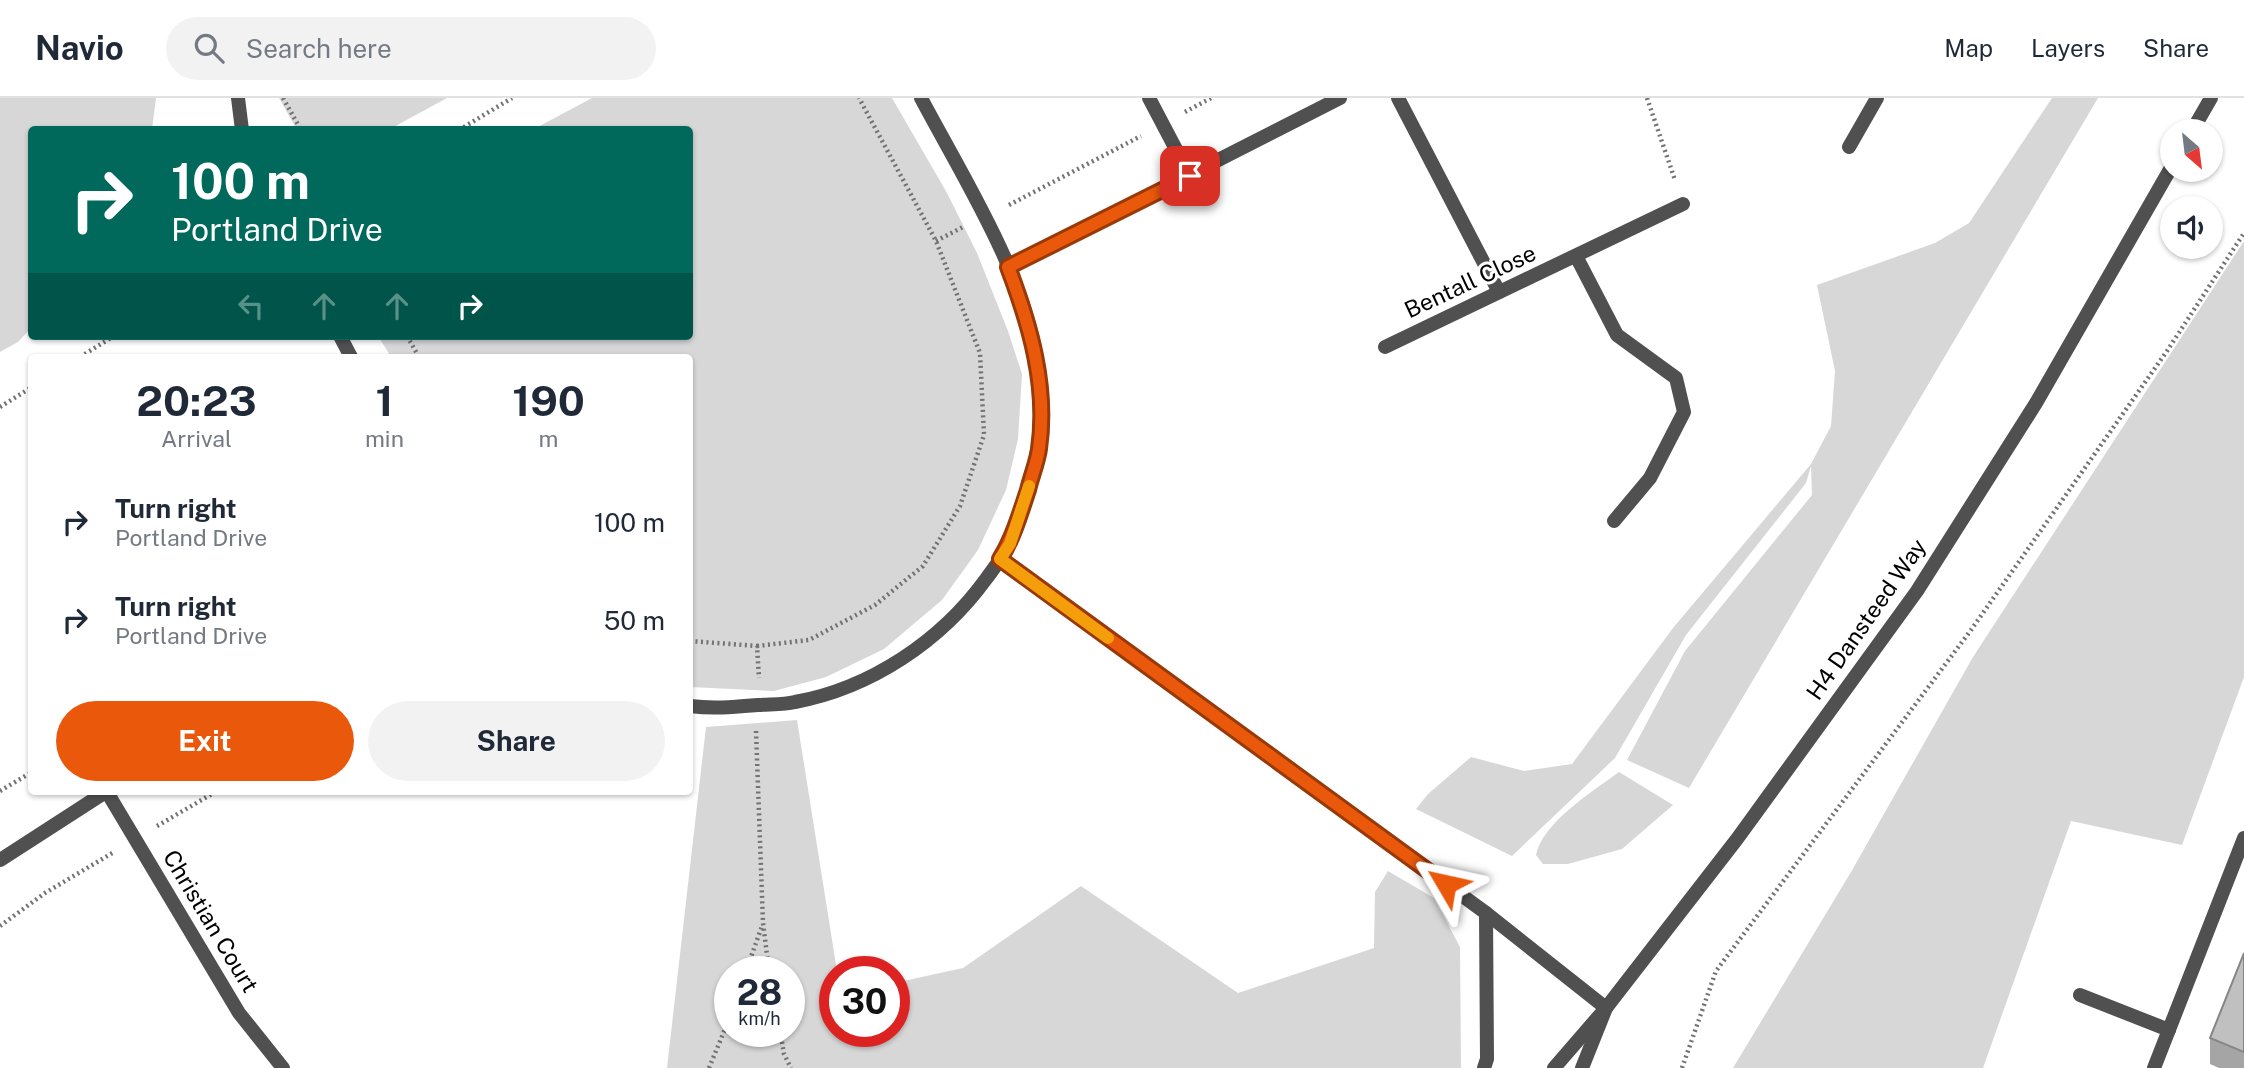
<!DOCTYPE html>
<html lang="en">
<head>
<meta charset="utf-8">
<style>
	:root { --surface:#fff; --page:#f2f2f3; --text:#1f2937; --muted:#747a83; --line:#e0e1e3; --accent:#ea580c }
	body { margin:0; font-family:"Public Sans",sans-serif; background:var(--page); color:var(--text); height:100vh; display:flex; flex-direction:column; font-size:26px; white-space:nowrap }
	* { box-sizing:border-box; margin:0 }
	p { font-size:23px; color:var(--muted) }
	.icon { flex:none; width:38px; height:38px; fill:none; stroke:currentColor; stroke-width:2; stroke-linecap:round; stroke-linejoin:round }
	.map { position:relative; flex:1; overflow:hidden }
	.drawer { position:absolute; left:28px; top:256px; width:665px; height:441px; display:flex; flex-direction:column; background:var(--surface); border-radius:7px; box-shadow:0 2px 5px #0004 }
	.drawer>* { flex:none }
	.top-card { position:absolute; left:28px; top:28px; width:665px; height:214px; border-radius:7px; box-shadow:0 2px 5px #0004; background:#00695c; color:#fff; overflow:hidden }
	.needle { width:46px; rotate:152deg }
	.tools { position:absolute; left:2160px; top:21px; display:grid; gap:14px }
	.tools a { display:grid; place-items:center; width:63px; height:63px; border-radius:50%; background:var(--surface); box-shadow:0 2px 5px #0004; font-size:35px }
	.speed { position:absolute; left:714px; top:858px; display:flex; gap:14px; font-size:35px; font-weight:700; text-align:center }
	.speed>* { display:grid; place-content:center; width:91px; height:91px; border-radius:50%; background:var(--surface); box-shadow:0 2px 5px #0004; line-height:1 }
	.speed small { font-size:18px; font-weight:400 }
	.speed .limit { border:10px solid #d22; background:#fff; color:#111 }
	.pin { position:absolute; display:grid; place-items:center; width:60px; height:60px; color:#fff; margin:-30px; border-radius:14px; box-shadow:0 4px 10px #0006 }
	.me { position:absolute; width:77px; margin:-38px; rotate:306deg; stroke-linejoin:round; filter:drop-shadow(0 0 5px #0008) }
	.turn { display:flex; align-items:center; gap:24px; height:147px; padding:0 28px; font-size:32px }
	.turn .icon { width:91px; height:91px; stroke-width:2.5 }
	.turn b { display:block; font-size:49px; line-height:60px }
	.lanes { display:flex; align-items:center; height:66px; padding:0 28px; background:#0003; justify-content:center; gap:35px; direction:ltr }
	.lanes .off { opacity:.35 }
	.eta { display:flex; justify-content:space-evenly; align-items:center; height:119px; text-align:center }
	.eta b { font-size:42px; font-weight:700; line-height:49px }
	.primary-button { display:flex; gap:14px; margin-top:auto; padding:14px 28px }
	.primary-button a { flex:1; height:80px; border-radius:42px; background:var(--accent); color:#fff; font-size:28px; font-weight:700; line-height:80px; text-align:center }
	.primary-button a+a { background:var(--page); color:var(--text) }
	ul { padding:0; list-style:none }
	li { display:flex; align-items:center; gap:21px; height:98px; padding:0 28px }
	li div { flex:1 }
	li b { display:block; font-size:26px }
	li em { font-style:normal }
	header { display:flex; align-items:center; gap:42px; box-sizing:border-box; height:98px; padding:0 35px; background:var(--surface); border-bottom:2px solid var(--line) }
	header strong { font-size:33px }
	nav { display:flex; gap:38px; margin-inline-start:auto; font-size:24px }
	.search { width:490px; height:63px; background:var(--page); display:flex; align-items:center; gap:18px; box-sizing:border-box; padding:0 24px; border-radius:38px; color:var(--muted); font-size:26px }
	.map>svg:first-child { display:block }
	.green { fill:#d7d7d7; fill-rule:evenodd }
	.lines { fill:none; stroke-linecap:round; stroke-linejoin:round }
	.path { stroke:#727272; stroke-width:4.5; stroke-dasharray:2 3.5; stroke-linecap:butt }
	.service { stroke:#505050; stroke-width:14 }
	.minor { stroke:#505050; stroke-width:14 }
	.tertiary { stroke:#505050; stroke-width:14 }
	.wall { fill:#a5a5a5 }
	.building { fill:#c0c0c0; stroke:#868686; stroke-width:2 }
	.route-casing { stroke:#983908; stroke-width:18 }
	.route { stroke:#ea580c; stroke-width:12 }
	.slow { stroke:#f59e0b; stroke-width:12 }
	.labels { text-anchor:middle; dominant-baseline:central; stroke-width:6; stroke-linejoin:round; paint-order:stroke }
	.street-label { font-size:23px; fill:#000; stroke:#fff }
</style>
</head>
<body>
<header>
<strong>Navio</strong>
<div class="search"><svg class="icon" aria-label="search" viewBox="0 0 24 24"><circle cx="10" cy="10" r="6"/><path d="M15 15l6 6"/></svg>Search here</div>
<nav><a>Map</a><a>Layers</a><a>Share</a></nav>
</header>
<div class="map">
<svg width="2244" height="970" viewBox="0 0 2244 970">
	<rect width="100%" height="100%" fill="#fff"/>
	<!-- green -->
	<g class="green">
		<polygon points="0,0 156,0 152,31 32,32 31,230 18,244 0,254"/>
		<polygon points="279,0 447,0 390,31 297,32"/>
		<polygon points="592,0 892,0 947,95 977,155 1008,233 1022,276 1018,341 1006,392 978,452 942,502 884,551 826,579 774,593 690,589 690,259 391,259 378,238 690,238 690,32 534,31"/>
		<polygon points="2052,0 2098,0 1689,690 1627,662 1685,553 1812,397 1811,368 1806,385 1686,537 1615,660 1512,758 1416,711 1428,696 1471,659 1524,673 1572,666 1673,530 1811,366 1831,328 1835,273 1817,187 1935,145 1969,125"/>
		<polygon points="2244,143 2244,579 2182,747 2071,723 1983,970 1733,970 1851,774 1973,559"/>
		<path d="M797,622L837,873H835V933H894V885L963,870L1081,788L1238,895L1374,850L1375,794L1388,773L1434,800L1460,849L1461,970H667L706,629ZM730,873H789V933H730Z"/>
		<path d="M1619,674L1673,707L1622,751L1568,766H1543L1536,757C1543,724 1592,694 1619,674Z"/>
	</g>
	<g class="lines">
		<!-- path -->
		<g class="path">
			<polyline points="283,0 301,32"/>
			<polyline points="1647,0 1675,82"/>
			<polyline points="1185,14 1211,0"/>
			<polyline points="459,32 512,0"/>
			<polyline points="1009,107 1141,38"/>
			<polyline points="936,143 963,129"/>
			<polyline points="407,238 419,259"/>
			<polyline points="80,259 114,238"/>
			<polyline points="0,309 32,289"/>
			<polyline points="690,543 757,548 759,580"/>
			<polyline points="757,548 809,542 875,507 923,468 960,408 984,337 980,255 936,143 859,0"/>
			<polyline points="756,633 763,825 769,873"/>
			<polyline points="0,693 32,674"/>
			<polyline points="157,728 217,693"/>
			<polyline points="0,828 45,795 114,754"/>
			<polyline points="746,873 762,828"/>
			<polyline points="780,933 784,956 791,970"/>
			<polyline points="709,970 730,919"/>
			<polyline points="1682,970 1716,873 1971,532 2167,253 2244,135"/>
		</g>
		<!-- service -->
		<g class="service">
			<polyline points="238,0 242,32"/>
			<polyline points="1149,0 1190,78"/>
			<polyline points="2080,897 2169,932"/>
			<polyline points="2154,970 2244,740"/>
		</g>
		<!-- minor -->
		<g class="minor">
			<polyline points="1398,0 1499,194"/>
			<polyline points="1849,49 1877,0"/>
			<polyline points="1576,158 1617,237 1676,280 1684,314 1650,380 1614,423"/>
			<polyline points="1008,169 1340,0"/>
			<polyline points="340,238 351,259"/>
			<polyline points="1385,249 1683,106"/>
			<polyline points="1000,461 1486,815 1606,910 1582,970"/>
			<path d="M690,608C713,611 734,609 758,607C770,606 783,607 795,604C871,590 941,543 986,481C994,470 1003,459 1009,446C1018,428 1023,409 1028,391C1040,349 1044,319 1039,276C1028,180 966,85 921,0"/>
			<polyline points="107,694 239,915 283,970"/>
			<polyline points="0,762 107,693"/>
			<polyline points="1484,970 1487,961 1486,815"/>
		</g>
		<!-- tertiary -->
		<g class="tertiary">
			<polyline points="2192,33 2211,0"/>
			<polyline points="1554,970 1606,910 1737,741 1917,493 2036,305 2172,68"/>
		</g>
	</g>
	<!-- wall -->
	<polygon class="wall" points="2244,855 2244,970 2219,970 2210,966 2210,940"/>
	<!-- building -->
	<polygon class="building" points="2244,855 2244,954 2210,940"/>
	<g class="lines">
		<!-- route casing -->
		<g class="route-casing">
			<path id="route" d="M1190,78L1008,169C1030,227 1048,288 1039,351C1037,365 1031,379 1028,392C1020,416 1013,440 1000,461L1446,786"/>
		</g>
		<!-- route -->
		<use href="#route" class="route"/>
		<!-- slow -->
		<polyline class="slow" points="1029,388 1010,446 1000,461 1108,540"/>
	</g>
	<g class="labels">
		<!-- street labels -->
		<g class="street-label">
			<text transform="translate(1470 183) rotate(-25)">Bentall Close</text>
			<text transform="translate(1866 521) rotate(-55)">H4 Dansteed Way</text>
			<text transform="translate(211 823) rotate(59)">Christian Court</text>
		</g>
	</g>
</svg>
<div class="tools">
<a><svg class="needle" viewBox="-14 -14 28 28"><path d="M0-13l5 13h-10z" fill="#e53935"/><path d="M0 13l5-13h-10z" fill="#747a83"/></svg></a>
<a><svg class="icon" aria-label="sound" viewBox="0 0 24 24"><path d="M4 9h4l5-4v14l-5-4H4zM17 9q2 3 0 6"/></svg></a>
</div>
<div class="speed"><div>28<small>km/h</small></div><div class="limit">30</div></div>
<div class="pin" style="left:1190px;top:78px;background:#d93025"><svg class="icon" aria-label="arrive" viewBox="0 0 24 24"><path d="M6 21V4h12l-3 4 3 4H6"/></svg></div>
<svg class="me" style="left:1446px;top:786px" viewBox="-20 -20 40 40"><path d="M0-17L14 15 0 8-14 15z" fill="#ea580c" stroke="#fff" stroke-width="4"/></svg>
<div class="top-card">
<div class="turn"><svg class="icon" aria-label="right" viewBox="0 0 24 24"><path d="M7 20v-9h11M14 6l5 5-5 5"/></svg><div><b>100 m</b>Portland Drive</div></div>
<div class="lanes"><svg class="icon off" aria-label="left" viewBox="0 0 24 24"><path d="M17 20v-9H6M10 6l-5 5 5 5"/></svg><svg class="icon off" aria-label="ahead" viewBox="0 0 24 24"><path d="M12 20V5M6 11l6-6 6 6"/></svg><svg class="icon off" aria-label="ahead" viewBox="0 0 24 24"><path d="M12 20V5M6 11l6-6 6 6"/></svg><svg class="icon" aria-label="right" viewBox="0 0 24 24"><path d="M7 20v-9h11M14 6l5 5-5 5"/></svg></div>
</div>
<section class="drawer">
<div class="eta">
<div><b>20:23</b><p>Arrival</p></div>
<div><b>1</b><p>min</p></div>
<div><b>190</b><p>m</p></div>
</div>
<ul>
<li><svg class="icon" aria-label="right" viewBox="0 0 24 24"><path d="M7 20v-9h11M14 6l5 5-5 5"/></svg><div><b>Turn right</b><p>Portland Drive</p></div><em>100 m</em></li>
<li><svg class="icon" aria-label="right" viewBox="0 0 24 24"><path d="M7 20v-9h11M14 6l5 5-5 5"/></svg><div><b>Turn right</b><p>Portland Drive</p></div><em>50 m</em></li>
</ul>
<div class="primary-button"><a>Exit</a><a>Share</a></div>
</section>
</div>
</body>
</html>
